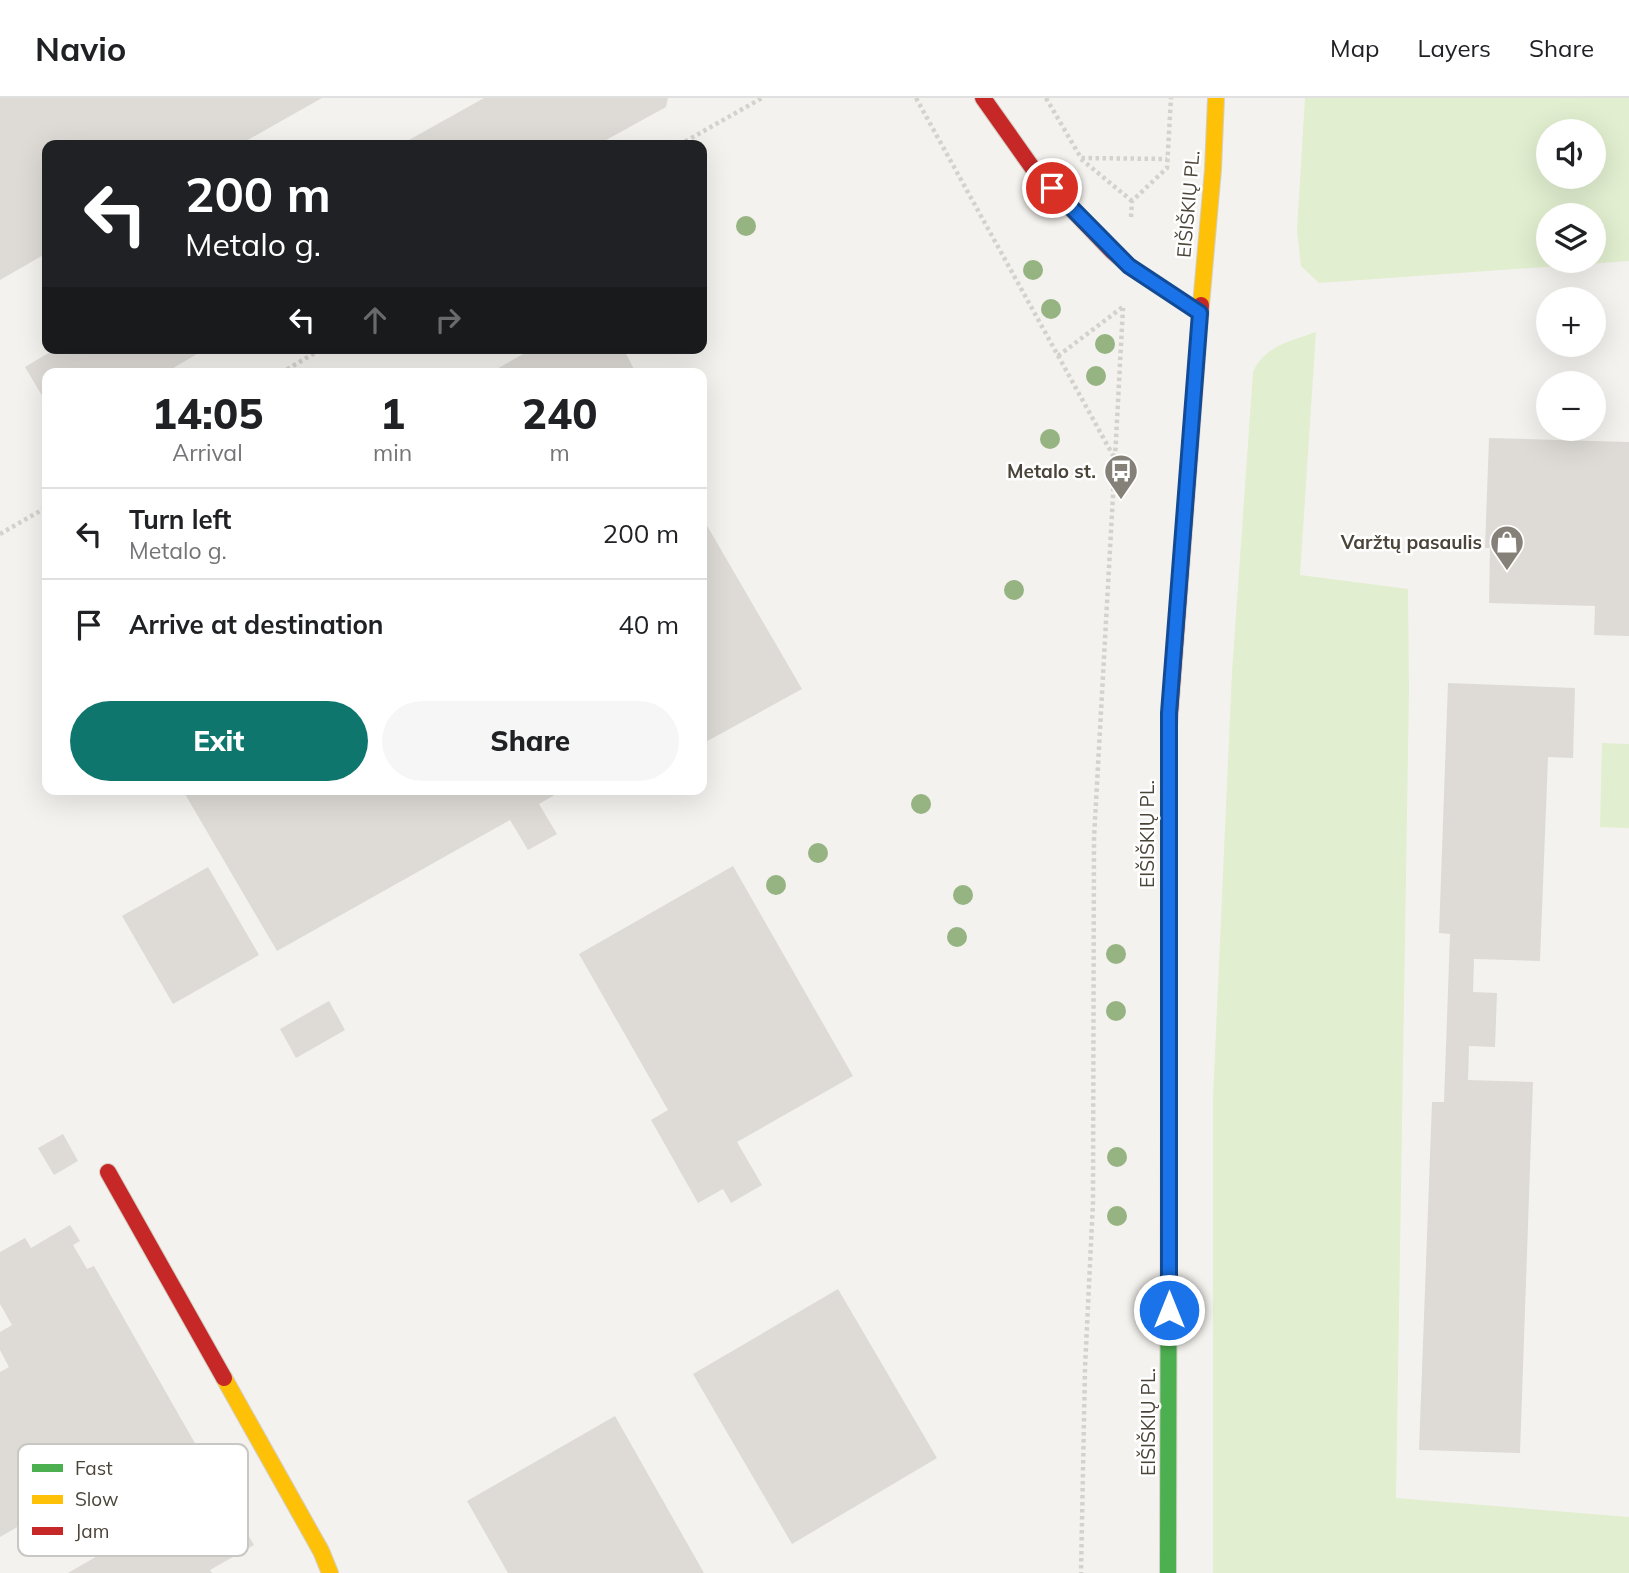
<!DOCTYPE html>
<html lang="en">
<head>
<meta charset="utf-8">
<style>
	:root { --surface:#fff; --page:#f6f6f6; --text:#202124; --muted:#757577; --line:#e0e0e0; --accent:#0f766e }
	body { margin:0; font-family:Mulish,sans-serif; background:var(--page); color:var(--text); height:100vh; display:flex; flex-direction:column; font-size:26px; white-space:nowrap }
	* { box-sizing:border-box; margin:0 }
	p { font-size:23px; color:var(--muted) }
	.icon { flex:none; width:38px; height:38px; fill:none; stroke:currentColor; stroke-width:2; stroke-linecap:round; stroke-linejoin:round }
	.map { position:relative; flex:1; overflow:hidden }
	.sheet { position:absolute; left:42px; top:270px; width:665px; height:427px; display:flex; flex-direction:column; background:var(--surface); border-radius:14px; box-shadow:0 7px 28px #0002 }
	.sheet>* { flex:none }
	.guide { position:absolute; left:42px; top:42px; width:665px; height:214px; border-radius:14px; box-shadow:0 7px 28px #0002; background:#202124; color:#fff; overflow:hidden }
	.tools { position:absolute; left:1536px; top:21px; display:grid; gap:14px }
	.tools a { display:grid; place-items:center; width:70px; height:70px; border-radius:50%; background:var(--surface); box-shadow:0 7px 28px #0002; font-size:35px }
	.pin { position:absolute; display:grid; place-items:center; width:60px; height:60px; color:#fff; margin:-30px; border:4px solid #fff; border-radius:50%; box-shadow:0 2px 7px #0007 }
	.me { position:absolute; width:77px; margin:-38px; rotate:0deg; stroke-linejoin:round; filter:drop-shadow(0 0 5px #0008) }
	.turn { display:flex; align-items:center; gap:24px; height:147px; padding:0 28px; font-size:32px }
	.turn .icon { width:91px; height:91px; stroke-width:2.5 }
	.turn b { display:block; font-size:49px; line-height:60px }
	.lanes { display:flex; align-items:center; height:66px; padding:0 28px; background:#0003; justify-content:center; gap:35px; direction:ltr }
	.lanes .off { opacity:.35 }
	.eta { display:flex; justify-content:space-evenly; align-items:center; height:119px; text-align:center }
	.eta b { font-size:42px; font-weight:800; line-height:49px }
	.action { display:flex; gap:14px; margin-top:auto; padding:14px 28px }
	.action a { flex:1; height:80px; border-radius:42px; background:var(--accent); color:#fff; font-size:28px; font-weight:800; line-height:80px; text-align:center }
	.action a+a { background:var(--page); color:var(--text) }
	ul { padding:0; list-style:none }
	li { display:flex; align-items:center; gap:21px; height:91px; padding:0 28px; border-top:2px solid var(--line) }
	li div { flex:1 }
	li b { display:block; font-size:26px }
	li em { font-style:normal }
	header { display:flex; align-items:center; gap:42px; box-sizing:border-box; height:98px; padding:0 35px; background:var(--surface); border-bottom:2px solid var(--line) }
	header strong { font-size:33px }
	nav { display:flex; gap:38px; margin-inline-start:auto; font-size:24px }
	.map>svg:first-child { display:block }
	.green { fill:#e1eecf; fill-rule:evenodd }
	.building { fill:#dedbd6 }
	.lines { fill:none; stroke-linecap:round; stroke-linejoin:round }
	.fast-casing { stroke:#d3cfc5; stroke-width:18 }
	.slow-casing { stroke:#d3cfc5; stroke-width:18 }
	.jam-casing { stroke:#d3cfc5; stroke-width:18 }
	.path { stroke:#d3d2cc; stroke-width:4.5; stroke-dasharray:3.5 3.5; stroke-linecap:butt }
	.fast { stroke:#4caf50; stroke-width:16 }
	.slow { stroke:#ffc107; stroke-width:16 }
	.jam { stroke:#c62828; stroke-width:16 }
	.tree { fill:#96b382 }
	.route-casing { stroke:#114b97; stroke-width:18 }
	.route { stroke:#1a73e8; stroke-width:12 }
	.labels { text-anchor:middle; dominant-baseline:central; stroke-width:5; stroke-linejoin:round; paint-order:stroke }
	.street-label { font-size:19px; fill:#4b4439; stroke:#fff }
	.poi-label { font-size:19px; font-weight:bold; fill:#4b4439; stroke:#fff; text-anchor:end }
	.key { fill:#fff; stroke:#c9c7c4; stroke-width:2 }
	.key-label { font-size:19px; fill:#4b4439 }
</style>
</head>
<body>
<header>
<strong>Navio</strong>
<nav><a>Map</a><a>Layers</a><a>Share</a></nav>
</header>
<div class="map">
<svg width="1629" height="1475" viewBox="0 0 1629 1475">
	<rect width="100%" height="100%" fill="#f4f2ee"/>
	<!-- green -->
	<g class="green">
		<path d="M1305,0H1629V163L1319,185L1301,168L1297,132ZM1549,33H1594V79H1549ZM1549,117H1594V163H1549Z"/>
		<path d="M1316,234L1300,477L1408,491L1409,592L1396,1400L1629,1419V1475H1213V1000L1232,574L1253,274C1264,248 1291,243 1316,234Z"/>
		<polygon points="1602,645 1629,646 1629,730 1600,729"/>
	</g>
	<!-- building -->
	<g class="building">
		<polygon points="0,0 322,0 239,47 47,47 47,155 0,182"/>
		<polygon points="484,0 668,0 666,9 597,47 400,47"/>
		<polygon points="57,250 207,250 165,275 47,275 47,306 25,269"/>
		<polygon points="534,250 623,250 636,275 495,275 493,273"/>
		<polygon points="1489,340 1629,344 1629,538 1594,537 1595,508 1489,505 1490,450 1485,450"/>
		<polygon points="702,419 802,591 702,646"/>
		<polygon points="1448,585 1575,590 1573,660 1548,659 1540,863 1474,861 1473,894 1497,895 1495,949 1469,948 1468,982 1533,984 1520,1355 1419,1352 1432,1004 1444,1004 1450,836 1439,835"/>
		<polygon points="182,691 565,691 539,706 557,736 528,752 510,722 277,853"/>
		<polygon points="733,768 853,978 737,1044 762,1087 731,1105 723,1091 698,1105 651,1022 668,1012 579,856"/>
		<polygon points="208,769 259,857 173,906 122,818"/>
		<polygon points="329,903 345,932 296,960 280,931"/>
		<polygon points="63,1036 78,1063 54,1077 38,1050"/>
		<polygon points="70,1127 80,1143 73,1147 87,1171 94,1168 229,1405 222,1408 237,1434 244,1430 254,1447 210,1472 212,1475 68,1475 106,1453 73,1397 0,1439 0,1274 9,1269 0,1252 0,1234 12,1227 0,1206 0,1154 25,1140 31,1150"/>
		<polygon points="838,1191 937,1360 792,1446 693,1276"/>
		<polygon points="615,1318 704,1475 508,1475 467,1403"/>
	</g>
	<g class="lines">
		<!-- fast casing -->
		<g class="fast-casing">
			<polyline id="fast" points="1168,1475 1169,1001"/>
		</g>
		<!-- slow casing -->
		<g class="slow-casing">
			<g id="slow">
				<polyline points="1201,207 1213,71 1216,0"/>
				<polyline points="1169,1001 1169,628"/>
				<polyline points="224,1280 321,1453 330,1475"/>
			</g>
		</g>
		<!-- jam casing -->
		<g class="jam-casing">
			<g id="jam">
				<polyline points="983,0 1034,72 1112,153 1129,168 1200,215"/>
				<polyline points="1169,628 1201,207"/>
				<polyline points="108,1074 224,1280"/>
			</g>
		</g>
		<!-- path -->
		<g class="path">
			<polyline points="916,0 1115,361 1094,740 1093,1104 1085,1270 1081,1475"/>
			<polyline points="1046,0 1081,60 1167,61"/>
			<polyline points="679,47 762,0"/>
			<polyline points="1081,61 1132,103"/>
			<polyline points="1131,119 1132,103 1167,70 1171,0"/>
			<polyline points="1058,258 1124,208"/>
			<polyline points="281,275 323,250"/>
			<polyline points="1115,360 1123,210"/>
			<polyline points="0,436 47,409"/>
		</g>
		<!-- fast -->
		<use href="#fast" class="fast"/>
		<!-- slow -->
		<use href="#slow" class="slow"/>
		<!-- jam -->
		<use href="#jam" class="jam"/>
	</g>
	<!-- trees -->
	<g class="tree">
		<circle cx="746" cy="128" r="10"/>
		<circle cx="1033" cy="172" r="10"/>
		<circle cx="1051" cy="211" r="10"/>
		<circle cx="1105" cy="246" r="10"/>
		<circle cx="1096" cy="278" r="10"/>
		<circle cx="1050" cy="341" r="10"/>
		<circle cx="1014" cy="492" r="10"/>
		<circle cx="921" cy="706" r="10"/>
		<circle cx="818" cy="755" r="10"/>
		<circle cx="776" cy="787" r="10"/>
		<circle cx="963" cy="797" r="10"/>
		<circle cx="957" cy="839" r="10"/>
		<circle cx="1116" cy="856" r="10"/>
		<circle cx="1116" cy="913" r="10"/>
		<circle cx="1117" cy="1059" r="10"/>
		<circle cx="1117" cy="1118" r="10"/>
	</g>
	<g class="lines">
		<!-- route casing -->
		<g class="route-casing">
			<polyline id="route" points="1052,90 1129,168 1200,215 1169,615 1169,1212"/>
		</g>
		<!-- route -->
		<use href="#route" class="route"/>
	</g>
	<!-- icons -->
	<defs>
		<g id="bus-pin" transform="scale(1.75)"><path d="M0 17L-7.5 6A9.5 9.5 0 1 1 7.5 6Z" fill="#868178" stroke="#fff"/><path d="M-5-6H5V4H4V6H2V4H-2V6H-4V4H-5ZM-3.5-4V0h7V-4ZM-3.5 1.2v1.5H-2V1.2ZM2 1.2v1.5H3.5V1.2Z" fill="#fff"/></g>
		<g id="shop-pin" transform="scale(1.75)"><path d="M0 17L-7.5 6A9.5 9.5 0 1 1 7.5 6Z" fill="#868178" stroke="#fff"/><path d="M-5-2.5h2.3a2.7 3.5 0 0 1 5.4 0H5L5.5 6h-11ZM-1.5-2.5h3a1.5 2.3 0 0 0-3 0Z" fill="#fff"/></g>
	</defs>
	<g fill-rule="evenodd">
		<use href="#bus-pin" x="1121" y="373"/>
		<use href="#shop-pin" x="1507" y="444"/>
	</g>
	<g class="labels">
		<!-- street labels -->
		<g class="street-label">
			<text transform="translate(1188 106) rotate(-85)">EIŠIŠKIŲ PL.</text>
			<text transform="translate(1147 736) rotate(-90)">EIŠIŠKIŲ PL.</text>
			<text transform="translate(1148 1324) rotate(-90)">EIŠIŠKIŲ PL.</text>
		</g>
		<!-- poi labels -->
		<g class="poi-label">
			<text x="1096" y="373">Metalo st.</text>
			<text x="1482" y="444">Varžtų pasaulis</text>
		</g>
	</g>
	<!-- legend -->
	<rect x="18" y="1346" width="230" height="112" rx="10" class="key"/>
	<rect x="32" y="1366" width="31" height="8" fill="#4caf50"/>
	<rect x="32" y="1397" width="31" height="9" fill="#ffc107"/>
	<rect x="32" y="1429" width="31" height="8" fill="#c62828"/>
	<g class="key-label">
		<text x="75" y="1377">Fast</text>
		<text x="75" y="1408">Slow</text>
		<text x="75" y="1440">Jam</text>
	</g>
</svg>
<div class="tools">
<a><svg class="icon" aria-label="sound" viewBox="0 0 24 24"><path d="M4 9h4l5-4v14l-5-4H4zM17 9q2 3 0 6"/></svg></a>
<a><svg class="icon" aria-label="layers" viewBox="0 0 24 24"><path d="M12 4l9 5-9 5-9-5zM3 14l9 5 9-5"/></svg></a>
<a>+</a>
<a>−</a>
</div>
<div class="pin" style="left:1052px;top:90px;background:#d93025"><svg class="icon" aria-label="arrive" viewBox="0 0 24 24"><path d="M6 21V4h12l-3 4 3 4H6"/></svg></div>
<svg class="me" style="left:1169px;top:1212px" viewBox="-20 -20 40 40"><circle r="17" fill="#1a73e8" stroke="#fff" stroke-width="3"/><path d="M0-11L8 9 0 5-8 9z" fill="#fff"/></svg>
<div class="guide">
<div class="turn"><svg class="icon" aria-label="left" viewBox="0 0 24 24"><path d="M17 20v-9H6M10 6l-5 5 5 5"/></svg><div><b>200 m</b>Metalo g.</div></div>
<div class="lanes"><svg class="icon" aria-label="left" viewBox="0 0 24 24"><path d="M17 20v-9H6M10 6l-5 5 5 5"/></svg><svg class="icon off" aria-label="ahead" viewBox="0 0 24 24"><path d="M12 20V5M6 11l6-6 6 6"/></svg><svg class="icon off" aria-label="right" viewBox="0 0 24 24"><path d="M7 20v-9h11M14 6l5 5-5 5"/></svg></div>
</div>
<section class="sheet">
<div class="eta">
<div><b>14:05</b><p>Arrival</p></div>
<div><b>1</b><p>min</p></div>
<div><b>240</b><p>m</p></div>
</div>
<ul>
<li><svg class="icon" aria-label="left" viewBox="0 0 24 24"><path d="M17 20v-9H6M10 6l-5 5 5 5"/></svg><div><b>Turn left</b><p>Metalo g.</p></div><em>200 m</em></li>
<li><svg class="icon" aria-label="arrive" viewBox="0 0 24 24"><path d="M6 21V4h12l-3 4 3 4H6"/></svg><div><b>Arrive at destination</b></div><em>40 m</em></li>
</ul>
<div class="action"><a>Exit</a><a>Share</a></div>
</section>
</div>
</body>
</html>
